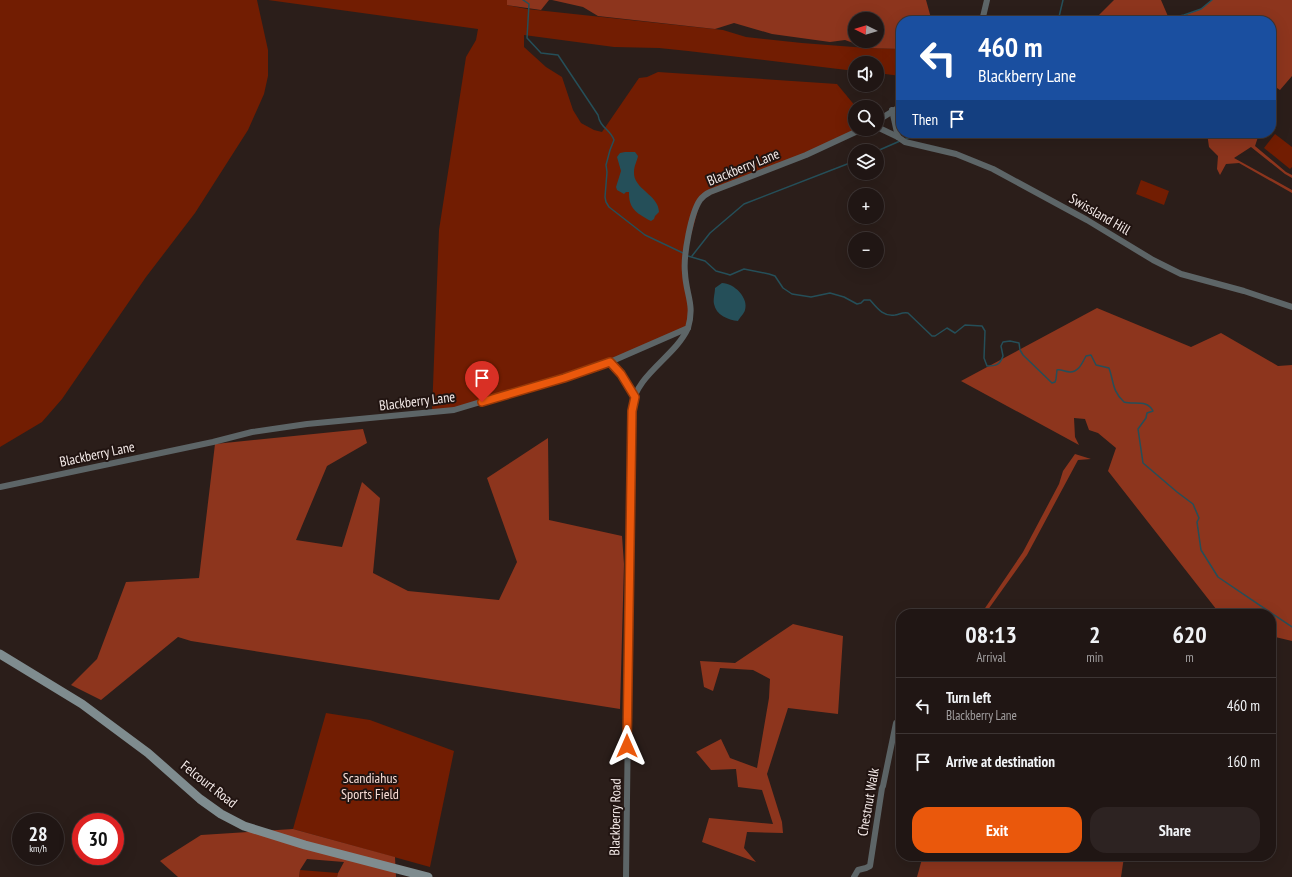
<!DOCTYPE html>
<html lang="en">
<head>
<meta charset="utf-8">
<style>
	:root { --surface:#201614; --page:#2d2322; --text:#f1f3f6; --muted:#a29fa0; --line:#3d3534; --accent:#ea580c }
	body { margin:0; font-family:"PT Sans Narrow",sans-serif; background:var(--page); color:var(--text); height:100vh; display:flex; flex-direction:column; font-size:15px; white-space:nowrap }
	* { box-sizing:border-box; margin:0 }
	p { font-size:13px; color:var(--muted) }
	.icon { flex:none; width:22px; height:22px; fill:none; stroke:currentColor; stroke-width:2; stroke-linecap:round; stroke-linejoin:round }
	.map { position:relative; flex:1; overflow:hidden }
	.details { position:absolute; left:896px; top:609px; width:380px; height:252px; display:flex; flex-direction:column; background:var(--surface); border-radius:16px; box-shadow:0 4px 16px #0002,0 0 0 1px var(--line) }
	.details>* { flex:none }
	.hud { position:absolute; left:896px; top:16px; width:380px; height:122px; border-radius:16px; box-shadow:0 4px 16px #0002,0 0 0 1px var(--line); background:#1a4fa0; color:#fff; overflow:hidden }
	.needle { width:26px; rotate:275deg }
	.controls { position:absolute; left:848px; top:12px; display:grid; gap:8px }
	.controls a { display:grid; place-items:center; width:36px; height:36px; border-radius:50%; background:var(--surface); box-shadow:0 4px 16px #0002,0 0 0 1px var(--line); font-size:20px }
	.speed { position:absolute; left:12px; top:813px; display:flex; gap:8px; font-size:20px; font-weight:700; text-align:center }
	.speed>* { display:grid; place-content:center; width:52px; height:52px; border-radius:50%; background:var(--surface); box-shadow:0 4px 16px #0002,0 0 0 1px var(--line); line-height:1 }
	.speed small { font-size:10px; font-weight:400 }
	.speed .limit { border:6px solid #d22; background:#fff; color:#111 }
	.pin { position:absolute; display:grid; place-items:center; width:34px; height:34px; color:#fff; margin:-41px -17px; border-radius:50% 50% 50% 0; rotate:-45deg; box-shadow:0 0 4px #0007 }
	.pin .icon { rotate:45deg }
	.me { position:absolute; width:44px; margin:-22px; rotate:0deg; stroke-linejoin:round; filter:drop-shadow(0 0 3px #0008) }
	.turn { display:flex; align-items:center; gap:14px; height:84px; padding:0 16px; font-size:18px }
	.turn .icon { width:52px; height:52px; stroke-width:2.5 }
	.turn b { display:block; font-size:28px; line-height:34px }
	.then { display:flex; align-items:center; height:38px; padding:0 16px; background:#0003; gap:8px; font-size:15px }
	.eta { display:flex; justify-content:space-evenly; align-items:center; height:68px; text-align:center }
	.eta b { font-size:24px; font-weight:800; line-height:28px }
	.action { display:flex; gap:8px; margin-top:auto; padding:8px 16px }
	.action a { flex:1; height:46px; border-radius:16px; background:var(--accent); color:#fff; font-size:16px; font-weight:800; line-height:46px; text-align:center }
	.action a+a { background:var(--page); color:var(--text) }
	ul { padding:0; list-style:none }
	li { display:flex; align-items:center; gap:12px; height:56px; padding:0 16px; border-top:1px solid var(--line) }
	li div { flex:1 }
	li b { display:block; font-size:15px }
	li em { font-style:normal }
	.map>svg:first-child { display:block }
	.green { fill:#721d02 }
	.forest { fill:#8d351d; fill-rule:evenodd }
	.water { fill:#254f59 }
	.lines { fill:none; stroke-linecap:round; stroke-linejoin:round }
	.stream { stroke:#254f59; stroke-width:1.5 }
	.street { stroke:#5d6567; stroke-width:6 }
	.secondary { stroke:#7f8c8f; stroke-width:9 }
	.route-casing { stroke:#983908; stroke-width:10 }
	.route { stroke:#ea580c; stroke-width:7 }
	.labels { text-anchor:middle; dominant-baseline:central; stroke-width:4; stroke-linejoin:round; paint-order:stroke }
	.street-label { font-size:14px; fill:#f4eae8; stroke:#211411 }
	.park-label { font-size:14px; fill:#f7ddd6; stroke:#211411 }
</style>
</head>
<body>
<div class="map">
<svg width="1292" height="877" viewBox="0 0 1292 877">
	<rect width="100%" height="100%" fill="#2b1e1a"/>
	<!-- green -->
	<g class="green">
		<polygon points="0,0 257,0 268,50 268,76 264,94 248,130 195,213 146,277 62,399 42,422 0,447"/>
		<polygon points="268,0 507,0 507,5 527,9 723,30 746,37 802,43 867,48 901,49 901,76 877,73 877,63 855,63 855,71 688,51 659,48 614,47 524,35 524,47 546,67 562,77 573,110 581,123 594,130 602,132 639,78 647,77 658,72 837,84 856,107 855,107 855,129 862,129 701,199 685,257 689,297 688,328 610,362 454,410 432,412 439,230 466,57 476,40 478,29"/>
		<polygon points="1275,134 1292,147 1292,167 1290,169 1264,148"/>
		<polygon points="1141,180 1169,191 1164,205 1136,194"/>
		<polygon points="326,713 370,720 454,751 430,867 293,829"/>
		<polygon points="300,870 338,873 337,877 299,877"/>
	</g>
	<!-- forest -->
	<g class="forest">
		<polygon points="507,0 549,0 541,10 507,5"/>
		<path d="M552,0H926L931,18L933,21H901V49L867,48L845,40L830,42L772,34L734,23L715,29L598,16L583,7ZM855,19H877V41H855Z"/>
		<polygon points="1114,0 1161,0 1170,21 1201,9 1212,0 1292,0 1292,76 1280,90 1271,84 1271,21 1093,21"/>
		<polygon points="1207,133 1223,133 1228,138 1259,134 1255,146 1286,172 1292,175 1292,178 1285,174 1251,147 1234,158 1292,190 1292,193 1239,163 1226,164 1220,175 1217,169 1218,156 1209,147"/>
		<polygon points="1097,308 1191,347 1221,333 1278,366 1292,365 1292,641 1271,636 1271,614 1220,614 1108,471 1116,448 1098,433 1089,430 1085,419 1074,418 1075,437 1079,445 961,381"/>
		<polygon points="363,429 367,443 327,466 296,540 342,547 362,482 380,498 373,573 408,591 499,600 517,562 487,478 548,438 549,520 622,536 624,564 620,709 191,641 178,637 101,700 71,685 97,659 126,582 199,578 215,444"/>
		<polygon points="1075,454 1091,459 1078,460 1027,555 985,614 981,614 1023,552 1059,484 1063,471"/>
		<polygon points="793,624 843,636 838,714 788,708 767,774 782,822 783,833 747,832 744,848 756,862 702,842 709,818 773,824 762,790 738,787 736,769 711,770 696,752 721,739 730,758 757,768 769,698 770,679 753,670 720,668 713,691 704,687 700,661 735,663"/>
		<polygon points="293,829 395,857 396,877 337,877 338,873 344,862 307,859 300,870 299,877 178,877 160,861 201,835"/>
		<polygon points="924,856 1123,856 1124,857 1121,877 917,877 922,859"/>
	</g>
	<!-- water -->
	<g class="water">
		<path d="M625,152H635L638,156C637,161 634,166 634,172C633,189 659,195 659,212L655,216L654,219L651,221C643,217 632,211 630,202C629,199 629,195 629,192H626L624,194L617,190L616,187L621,171L617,157L620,153Z"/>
		<path d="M722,283C734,283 749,298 745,310C744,314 740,317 738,321C728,320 716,315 714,304C713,299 715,293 715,288Z"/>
	</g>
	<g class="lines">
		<!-- stream -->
		<g class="stream">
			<path d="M523,0L529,4L527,38L541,53L558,55L598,115C600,128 610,129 614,140L610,150L606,165L607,172L605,197L606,202L609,207L645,235L683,253"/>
			<polyline points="1058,21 1063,0"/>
			<polyline points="1170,21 1174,17 1184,15 1201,9 1212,0"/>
			<polyline points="906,139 918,133"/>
			<polyline points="877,151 900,141"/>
			<path d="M688,256L705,261L716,271L727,274L730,275L744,269L769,274L775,276L783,288L792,294L811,297L830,293L844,297L857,304L861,303L864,300H870C877,308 883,317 895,315C900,314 903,312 908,313L932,336H935L947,328L955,333L965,325L982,326L985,331L984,358L987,366C996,366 1000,365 1003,356L1001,346L1003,342L1010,341L1019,343L1020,350L1023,355L1052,383L1055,382L1056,379L1057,370C1061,369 1065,372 1070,372C1079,372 1082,363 1086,356L1091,355L1096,365L1109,368C1114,382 1112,391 1124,402C1134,405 1147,399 1153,411L1147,413L1146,418L1138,429L1143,463L1177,492L1193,504L1199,518L1197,522L1201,550L1218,577L1292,627"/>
			<polyline points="692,256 710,233 744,204 855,161"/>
		</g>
		<!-- street -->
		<g class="street">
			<polyline points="982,21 987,0"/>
			<polyline points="892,110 898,137"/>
			<polyline points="877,121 901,106"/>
			<polyline points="877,127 898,137 905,142 956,154 993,169 1087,220 1153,260 1181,274 1244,291 1292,307"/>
			<polyline points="610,362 621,374 635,397"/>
			<path d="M0,487L213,442L252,432L307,424L454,410L564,377L610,362L688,328C695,304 686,295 685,273C683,256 691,213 700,200C703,196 706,194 710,192L806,155L862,129"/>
			<path d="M626,877L632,407C636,374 675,357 688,328"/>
			<polyline points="854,877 858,870 866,868 870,866 882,788 883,786 896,723"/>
		</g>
		<!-- secondary -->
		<polyline class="secondary" points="0,654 82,704 148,753 200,799 221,814 244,826 305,845 428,877"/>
	</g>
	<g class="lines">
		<!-- route casing -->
		<g class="route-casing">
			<polyline id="route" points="482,402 564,378 610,362 621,374 635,397 632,411 627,746"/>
		</g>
		<!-- route -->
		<use href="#route" class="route"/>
	</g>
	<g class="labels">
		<!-- street labels -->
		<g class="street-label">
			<text transform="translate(743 167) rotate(-22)">Blackberry Lane</text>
			<text transform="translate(1100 214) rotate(30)">Swissland Hill</text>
			<text transform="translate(417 401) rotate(-7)">Blackberry Lane</text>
			<text transform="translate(97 454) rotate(-12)">Blackberry Lane</text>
			<text transform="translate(209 784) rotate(38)">Felcourt Road</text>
			<text transform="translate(868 802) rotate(-80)">Chestnut Walk</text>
			<text transform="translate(615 817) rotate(-89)">Blackberry Road</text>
		</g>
		<!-- park labels -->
		<g class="park-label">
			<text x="370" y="778">Scandiahus<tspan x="370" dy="16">Sports Field</tspan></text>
		</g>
	</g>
</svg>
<div class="controls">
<a><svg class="needle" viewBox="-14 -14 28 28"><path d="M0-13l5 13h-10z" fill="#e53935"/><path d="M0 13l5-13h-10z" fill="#a29fa0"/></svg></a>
<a><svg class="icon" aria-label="sound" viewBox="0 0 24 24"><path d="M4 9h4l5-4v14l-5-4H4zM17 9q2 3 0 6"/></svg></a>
<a><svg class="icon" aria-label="search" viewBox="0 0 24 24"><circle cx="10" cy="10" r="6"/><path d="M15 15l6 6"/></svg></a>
<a><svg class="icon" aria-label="layers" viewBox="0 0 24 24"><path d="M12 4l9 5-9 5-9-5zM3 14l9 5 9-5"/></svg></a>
<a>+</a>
<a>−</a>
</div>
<div class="speed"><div>28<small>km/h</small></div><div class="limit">30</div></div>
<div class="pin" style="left:482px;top:402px;background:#d93025"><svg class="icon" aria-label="arrive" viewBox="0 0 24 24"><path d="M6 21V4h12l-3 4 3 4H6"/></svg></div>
<svg class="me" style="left:627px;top:746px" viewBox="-20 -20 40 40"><path d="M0-17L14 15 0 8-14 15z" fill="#ea580c" stroke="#fff" stroke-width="4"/></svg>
<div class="hud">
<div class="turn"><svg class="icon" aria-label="left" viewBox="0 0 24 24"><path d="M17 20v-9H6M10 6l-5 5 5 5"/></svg><div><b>460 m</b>Blackberry Lane</div></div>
<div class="then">Then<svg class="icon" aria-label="arrive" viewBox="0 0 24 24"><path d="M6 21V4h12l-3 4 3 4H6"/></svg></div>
</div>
<section class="details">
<div class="eta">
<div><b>08:13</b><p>Arrival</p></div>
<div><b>2</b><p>min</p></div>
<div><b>620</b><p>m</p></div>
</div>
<ul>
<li><svg class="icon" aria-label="left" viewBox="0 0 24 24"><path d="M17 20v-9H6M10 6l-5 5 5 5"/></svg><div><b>Turn left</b><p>Blackberry Lane</p></div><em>460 m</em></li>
<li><svg class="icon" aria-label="arrive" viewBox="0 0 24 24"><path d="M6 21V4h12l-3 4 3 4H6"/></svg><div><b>Arrive at destination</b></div><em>160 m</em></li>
</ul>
<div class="action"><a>Exit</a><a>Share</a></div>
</section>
</div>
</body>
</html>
